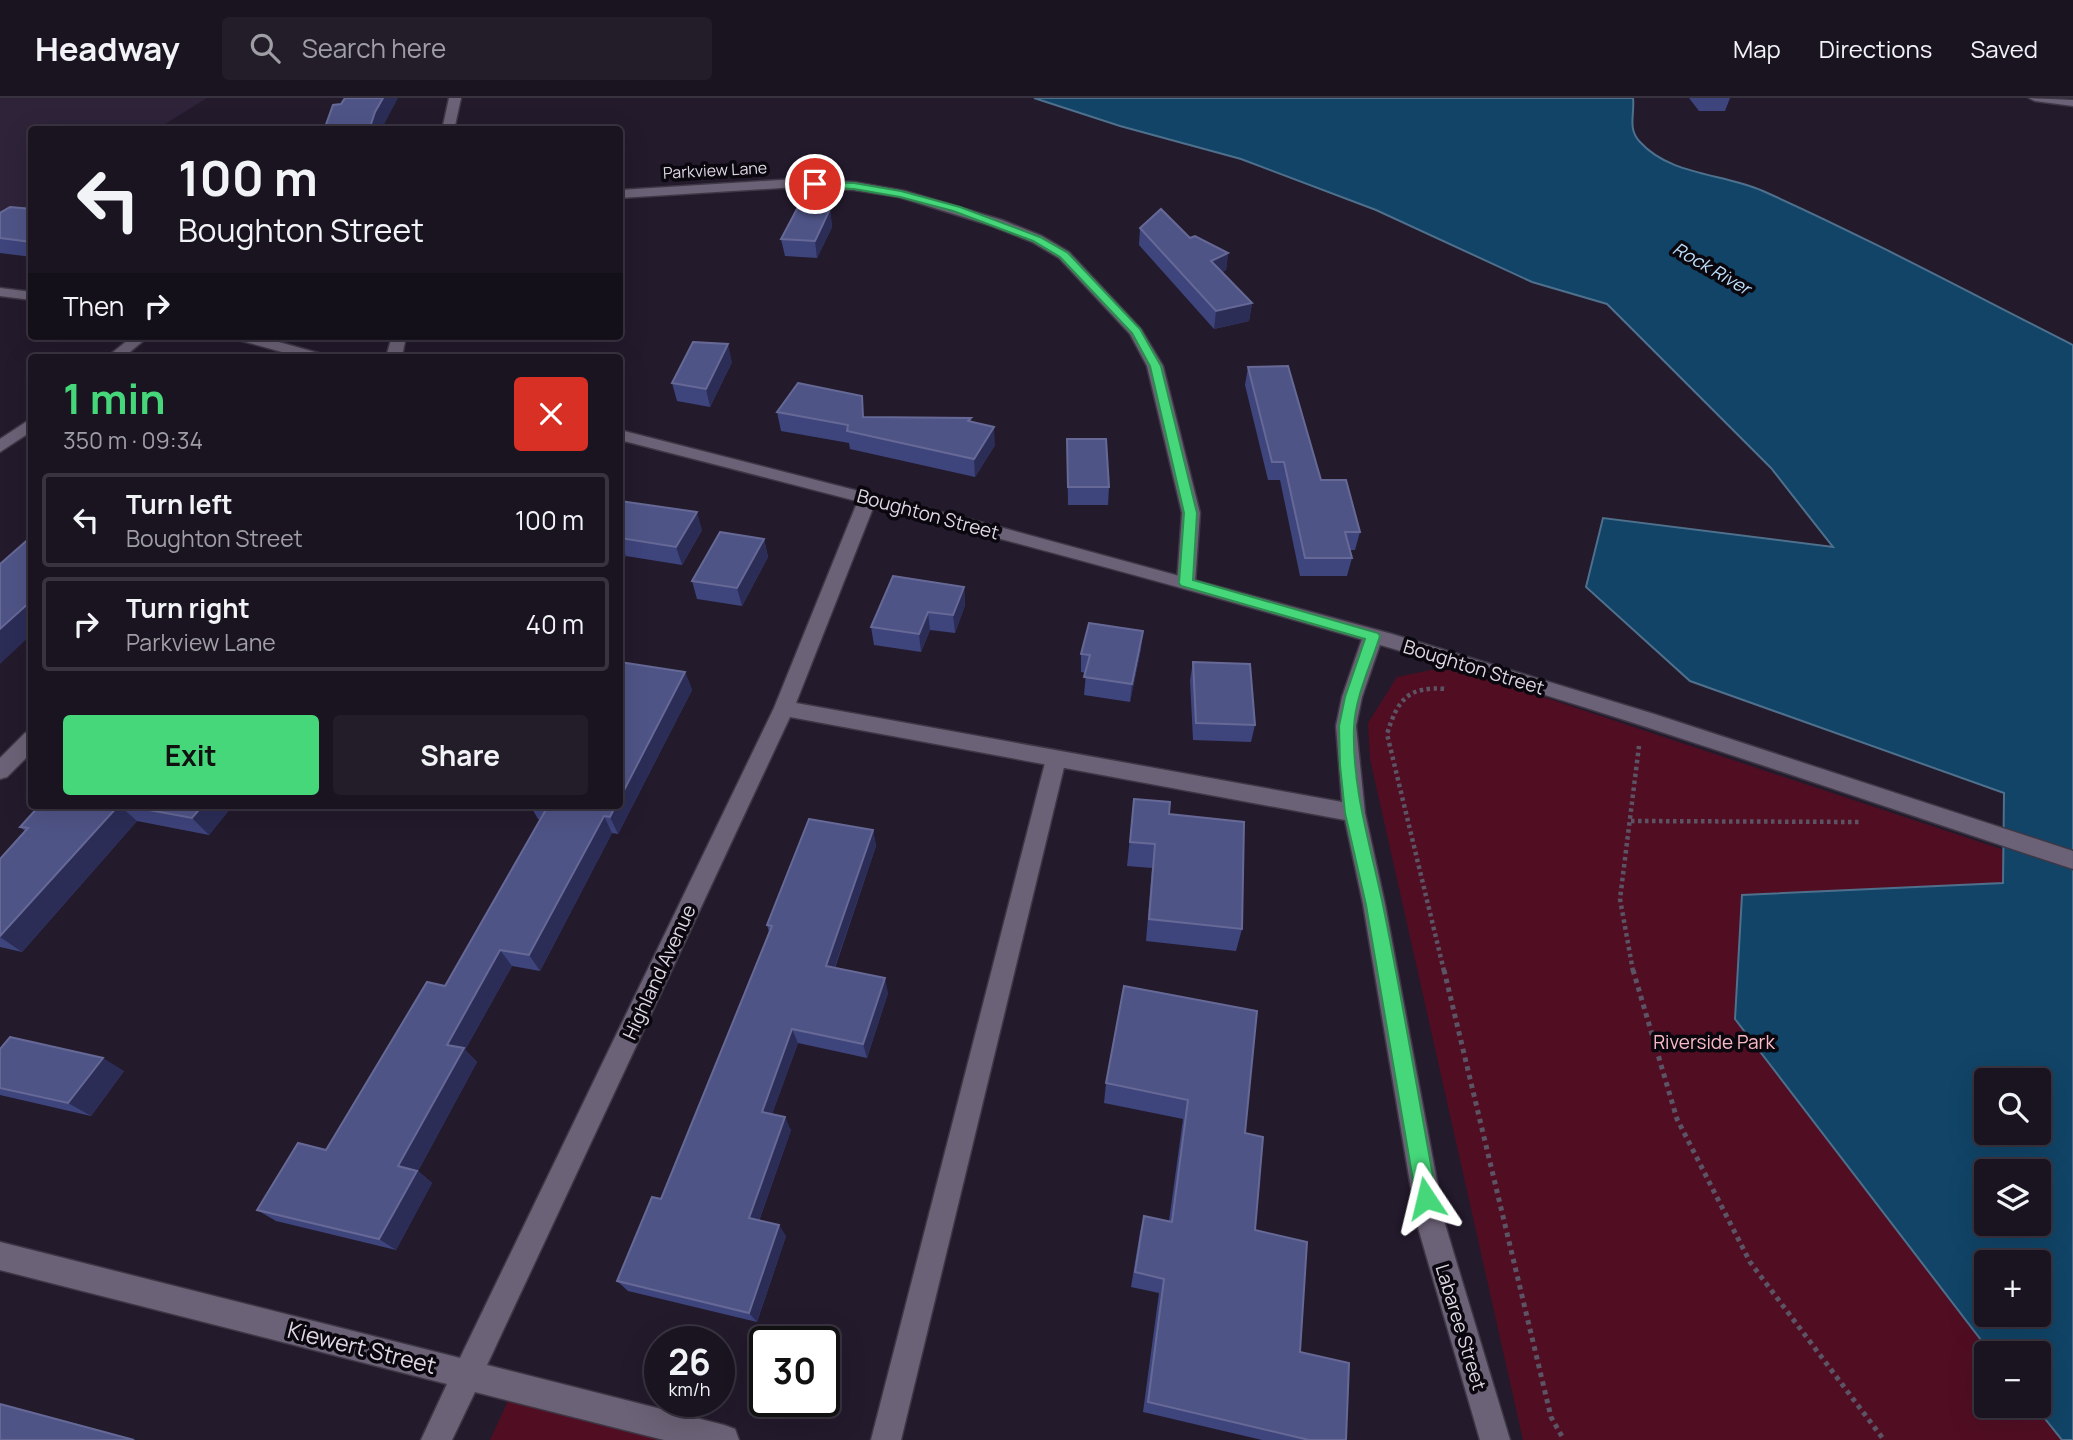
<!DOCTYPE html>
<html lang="en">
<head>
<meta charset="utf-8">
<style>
	:root { --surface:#1a1421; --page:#231d2a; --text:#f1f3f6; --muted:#9f9ea5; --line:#38333f; --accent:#45d77a }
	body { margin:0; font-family:Manrope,sans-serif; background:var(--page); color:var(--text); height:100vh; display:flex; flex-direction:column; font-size:26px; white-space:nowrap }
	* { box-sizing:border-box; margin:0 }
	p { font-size:23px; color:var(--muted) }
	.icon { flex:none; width:38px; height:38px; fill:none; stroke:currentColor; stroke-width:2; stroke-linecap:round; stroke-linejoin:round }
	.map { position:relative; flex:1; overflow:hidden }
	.panel { position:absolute; left:28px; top:256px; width:595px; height:455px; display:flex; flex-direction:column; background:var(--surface); border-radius:7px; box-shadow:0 7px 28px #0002,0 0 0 2px var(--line) }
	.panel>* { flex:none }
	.banner { position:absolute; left:28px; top:28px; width:595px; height:214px; border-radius:7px; box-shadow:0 7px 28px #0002,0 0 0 2px var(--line); background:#1a1421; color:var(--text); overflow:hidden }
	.fabs { position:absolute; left:1974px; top:970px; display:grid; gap:14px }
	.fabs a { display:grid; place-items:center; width:77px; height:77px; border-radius:7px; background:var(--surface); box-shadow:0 7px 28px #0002,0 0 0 2px var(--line); font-size:35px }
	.speed { position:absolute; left:644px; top:1228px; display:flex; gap:14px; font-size:35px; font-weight:700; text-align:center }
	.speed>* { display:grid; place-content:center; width:91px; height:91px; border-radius:50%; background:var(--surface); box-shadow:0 7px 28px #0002,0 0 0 2px var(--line); line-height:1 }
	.speed small { font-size:18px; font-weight:400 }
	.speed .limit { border:4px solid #111; border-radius:10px; background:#fff; color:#111 }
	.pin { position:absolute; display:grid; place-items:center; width:60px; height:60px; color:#fff; margin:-30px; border:4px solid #fff; border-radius:50%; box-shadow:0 2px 7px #0007 }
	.me { position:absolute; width:77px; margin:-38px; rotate:350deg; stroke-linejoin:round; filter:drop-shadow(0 0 5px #0008) }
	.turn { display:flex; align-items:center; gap:24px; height:147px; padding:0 35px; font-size:32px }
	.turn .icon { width:91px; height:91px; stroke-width:2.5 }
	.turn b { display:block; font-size:49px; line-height:60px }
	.then { display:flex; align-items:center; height:66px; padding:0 35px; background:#0003; gap:14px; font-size:26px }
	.round { display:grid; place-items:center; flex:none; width:74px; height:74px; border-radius:7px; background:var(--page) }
	.summary { display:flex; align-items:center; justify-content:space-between; height:119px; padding:0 35px }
	h1 { font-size:42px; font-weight:700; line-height:52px; color:var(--accent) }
	.primary-button { display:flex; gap:14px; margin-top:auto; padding:14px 35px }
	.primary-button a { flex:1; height:80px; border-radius:7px; background:var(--accent); color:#111; font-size:28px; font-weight:700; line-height:80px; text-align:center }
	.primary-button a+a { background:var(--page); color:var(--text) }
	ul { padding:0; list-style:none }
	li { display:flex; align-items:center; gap:21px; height:94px; margin:0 14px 10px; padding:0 21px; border:4px solid var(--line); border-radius:7px }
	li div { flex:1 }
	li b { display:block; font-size:26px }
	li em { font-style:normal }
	header { display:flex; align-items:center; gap:42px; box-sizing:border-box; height:98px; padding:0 35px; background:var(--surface); border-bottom:2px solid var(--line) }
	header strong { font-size:33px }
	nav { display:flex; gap:38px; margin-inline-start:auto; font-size:24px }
	.search { width:490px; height:63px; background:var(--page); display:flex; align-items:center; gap:18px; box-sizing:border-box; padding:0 24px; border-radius:7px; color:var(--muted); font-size:26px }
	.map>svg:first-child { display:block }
	.built { fill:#2e2339 }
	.green { fill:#510e23; fill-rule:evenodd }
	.water { fill:#114467; stroke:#4e708c; stroke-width:2; fill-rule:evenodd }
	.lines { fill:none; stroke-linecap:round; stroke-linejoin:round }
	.lane-casing { stroke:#3e3846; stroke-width:3 }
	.street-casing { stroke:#3e3846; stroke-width:3 }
	.secondary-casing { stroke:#3e3846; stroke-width:3 }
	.path-far1 { stroke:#5c5464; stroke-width:4.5; stroke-dasharray:3.5 3.5; stroke-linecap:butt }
	.path { stroke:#5c5464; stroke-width:5; stroke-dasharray:4.5 4.5; stroke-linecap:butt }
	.lane { fill:#6c6277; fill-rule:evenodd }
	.street { fill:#6c6277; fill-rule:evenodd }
	.secondary { fill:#6c6277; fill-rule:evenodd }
	.wall { fill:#3e447c }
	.shaded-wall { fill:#2c2d57 }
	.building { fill:#4f5487; stroke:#666996; stroke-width:2 }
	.route { fill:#45d77a; stroke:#2d8c4f; stroke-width:2 }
	.labels { text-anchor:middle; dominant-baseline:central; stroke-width:7; stroke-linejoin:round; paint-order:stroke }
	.far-street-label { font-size:16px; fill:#ded8e4; stroke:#0a070e }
	.far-water-label { font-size:18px; font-style:italic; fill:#bedffb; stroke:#0a070e }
	.street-label { font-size:19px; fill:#ded8e4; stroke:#0a070e }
	.park-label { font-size:19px; fill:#fcbac5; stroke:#0a070e }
	.near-street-label { font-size:23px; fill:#ded8e4; stroke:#0a070e }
</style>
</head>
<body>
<header>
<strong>Headway</strong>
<div class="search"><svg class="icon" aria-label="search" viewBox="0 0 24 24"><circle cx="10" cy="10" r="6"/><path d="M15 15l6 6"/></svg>Search here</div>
<nav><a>Map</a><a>Directions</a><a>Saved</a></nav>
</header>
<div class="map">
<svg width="2073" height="1342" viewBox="0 0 2073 1342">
	<rect width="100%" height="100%" fill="#231a2c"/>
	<!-- built -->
	<polygon class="built" points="0,0 207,0 157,31 32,32 31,111 0,131"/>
	<!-- green -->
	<g class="green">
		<path d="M1436,571L1468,574L2073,775V1342H1523L1370,661L1368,625L1397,579ZM1986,982H2039V1034H1986ZM1986,1073H2039V1125H1986ZM1986,1164H2039V1216H1986ZM1986,1255H2039V1307H1986Z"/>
		<polygon points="508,1303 665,1338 680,1342 490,1342"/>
	</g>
	<!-- water -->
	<path class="water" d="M1034,0H1633C1635,17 1627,30 1640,44C1671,78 1723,75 1763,93C1868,140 1970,195 2073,247V1342H2062L2034,1307H2039V1255H1991L1735,921L1742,797L2003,785L2004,695L1690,583L1586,489L1603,420L1833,449L1771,370L1607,206L1532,184L1376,112L1241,61L1120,28ZM1986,982H2039V1034H1986ZM1986,1073H2039V1125H1986ZM1986,1164H2039V1216H1986Z"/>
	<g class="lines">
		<!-- lane casing -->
		<g class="lane-casing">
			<polygon id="lane" points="1056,653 1063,655 1066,661 901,1342 871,1342 1046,661 1049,655"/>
		</g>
		<!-- street casing -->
		<g class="street-casing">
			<g id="street">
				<polygon points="449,0 461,0 454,32 442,32"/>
				<polygon points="2029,0 2073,2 2073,8 2035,3"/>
				<polygon points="796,81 854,84 905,93 1002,122 1042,138 1069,154 1141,231 1163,268 1200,415 1195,485 1192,489 1180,489 1177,485 1182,415 1147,268 1130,236 1059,160 1032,144 992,128 899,99 854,92 796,89 620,100 620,92"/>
				<polygon points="133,238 149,238 124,259 107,259"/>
				<polygon points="392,238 406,238 402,259 386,259"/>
				<polygon points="32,320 32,333 0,354 0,341"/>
				<polygon points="868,395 877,400 796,605 1342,704 1336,628 1342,599 1363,538 1366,533 1380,533 1383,538 1362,599 1356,628 1365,715 1385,806 1445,1126 1510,1342 1480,1342 1417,1126 1363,806 1345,722 790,619 487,1267 724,1327 735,1331 739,1342 664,1342 475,1294 452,1342 421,1342 447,1286 0,1172 0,1144 460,1260 774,610 859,400"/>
				<polygon points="32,633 32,654 7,679 0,681 0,660 25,635"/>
			</g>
		</g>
		<!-- secondary casing -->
		<g class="secondary-casing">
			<g id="secondary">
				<polygon points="0,190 32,194 32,202 0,198"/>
				<polygon points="233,238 257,238 322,256 325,259 300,259 235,241"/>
				<path d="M620,332L1007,431L1392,536L1654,616L2073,753V771C1887,710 1703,645 1516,588C1220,496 920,419 620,342Z"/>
			</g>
		</g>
		<!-- path-far1 -->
		<g class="path-far1">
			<polyline points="1631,723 1862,724"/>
			<path d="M1444,873L1387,636C1398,601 1408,588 1446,591"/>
			<polyline points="1633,873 1620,801 1639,648"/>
		</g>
		<!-- path -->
		<g class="path">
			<polyline points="1444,872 1551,1319 1564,1342"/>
			<polyline points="1633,872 1677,1021 1750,1164 1884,1342"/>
		</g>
		<!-- lane -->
		<use href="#lane" class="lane"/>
		<!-- street -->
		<use href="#street" class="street"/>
		<!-- secondary -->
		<use href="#secondary" class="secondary"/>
	</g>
	<!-- wall -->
	<g class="wall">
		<polygon points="1689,0 1730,0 1725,13 1699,13"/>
		<polygon points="32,111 32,159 0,155 0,115"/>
		<polygon points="830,111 832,129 817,160 785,158 781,141"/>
		<polygon points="1140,130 1190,140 1228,155 1226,172 1222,174 1252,205 1249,223 1214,231 1139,147"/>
		<polygon points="732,264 710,309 677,303 672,285"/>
		<polygon points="1248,269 1321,382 1360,434 1355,452 1350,452 1352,460 1347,478 1300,478 1280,382 1268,382 1245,287"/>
		<polygon points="777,314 864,319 971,320 971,324 995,347 975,379 850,351 849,345 781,333"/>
		<polygon points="1067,341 1109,389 1108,407 1068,407"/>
		<polygon points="620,403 702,432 682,467 626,458 620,468"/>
		<polygon points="764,441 768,459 742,508 697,501 692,483"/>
		<polygon points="964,489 965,507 955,535 930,532 921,554 874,547 871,529"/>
		<polygon points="1141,551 1130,604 1084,597 1086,575 1081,574 1081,556"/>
		<polygon points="1193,564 1255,627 1251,644 1193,642 1190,582"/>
		<polygon points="685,574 692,592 618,736 612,735 540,873 512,868 465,952 477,964 418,1073 432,1085 396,1152 276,1123 257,1112 326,1052 445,888 540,721 538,721 530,707 620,707"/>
		<polygon points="1134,701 1169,716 1242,831 1236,853 1146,843 1152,770 1127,768"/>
		<polygon points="40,707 233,707 209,737 137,723 22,854 0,849 0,761 25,733 20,729"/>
		<polygon points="873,732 876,748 835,870 888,895 867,960 798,945 772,1016 791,1032 759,1123 786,1138 757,1224 628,1193 617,1183 661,1101 769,834 767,827"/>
		<polygon points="1124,888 1245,1035 1255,1132 1300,1254 1346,1342 1262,1342 1143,1314 1159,1195 1131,1189 1140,1134 1144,1118 1169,1123 1183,1021 1104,1005 1106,985"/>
		<polygon points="0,951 124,973 91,1018 0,997"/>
	</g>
	<!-- shaded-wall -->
	<g class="shaded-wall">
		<polygon points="383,0 398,0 381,32 369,32 375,14"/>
		<polygon points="830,111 832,129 817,160 815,143"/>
		<polygon points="1228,155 1226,172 1209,180 1211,163"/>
		<polygon points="1252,205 1249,223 1214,231 1216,213"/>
		<polygon points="728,246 732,264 710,309 706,291"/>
		<polygon points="994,329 995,347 975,379 974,361"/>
		<polygon points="697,414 702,432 682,467 676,449"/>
		<polygon points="764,441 768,459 742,508 737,490"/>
		<polygon points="620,442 626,458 620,468"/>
		<polygon points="964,489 965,507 955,535 953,517"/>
		<polygon points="32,502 32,536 0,566 0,531"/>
		<polygon points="928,514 930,532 921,554 919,536"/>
		<polygon points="1143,533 1141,551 1130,604 1132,586"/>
		<polygon points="685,574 692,592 618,736 610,719 616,707 620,707 620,700"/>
		<polygon points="119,707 137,723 22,854 0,839"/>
		<polygon points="203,707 233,707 209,737 192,720"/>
		<polygon points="604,718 612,735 540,873 529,857"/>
		<polygon points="873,732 876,748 830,883 826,868"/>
		<polygon points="500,852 512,868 465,952 477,964 418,1073 432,1085 396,1152 379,1141 398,1068 447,947"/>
		<polygon points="885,880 888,895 867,960 863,946"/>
		<polygon points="792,931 798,945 768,1027 762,1014"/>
		<polygon points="103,960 124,973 91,1018 68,1005"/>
		<polygon points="785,1019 791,1032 756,1131 749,1120"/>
		<polygon points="779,1127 786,1138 757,1224 749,1215"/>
		<polygon points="0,1305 137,1342 134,1342"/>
	</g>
	<!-- building -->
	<g class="building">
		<polygon points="345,0 383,0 375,14 369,32 324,32 333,7 341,6"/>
		<polygon points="10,109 32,111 32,144 0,140 0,115"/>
		<polygon points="798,109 830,111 815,143 781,141"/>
		<polygon points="1161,111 1190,140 1195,138 1228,155 1211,163 1252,205 1216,213 1140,130"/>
		<polygon points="693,244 728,246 706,291 672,285"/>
		<polygon points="1288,268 1321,382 1346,382 1360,434 1345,434 1352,460 1305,460 1284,364 1272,364 1248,269"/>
		<polygon points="798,285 862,298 863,319 971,320 968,323 994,329 974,361 847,333 848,327 777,314"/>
		<polygon points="1067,341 1106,341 1109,389 1068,389"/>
		<polygon points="620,403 697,414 676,449 620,440"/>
		<polygon points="720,434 764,441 737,490 692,483"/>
		<polygon points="32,438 32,502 0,531 0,466"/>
		<polygon points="893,478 964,489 953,517 928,514 919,536 871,529"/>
		<polygon points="1089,525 1143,533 1132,586 1084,579 1090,557 1081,556"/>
		<polygon points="620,564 685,574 620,700"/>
		<polygon points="1193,564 1250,566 1255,627 1196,625"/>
		<polygon points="1134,701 1170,704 1169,716 1244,724 1242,831 1149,821 1155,746 1130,744"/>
		<polygon points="40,707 119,707 0,838 0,761 28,730 20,729"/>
		<polygon points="122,707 203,707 192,720"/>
		<polygon points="542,707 616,707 610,719 604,718 529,857 500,852 447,947 464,950 398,1068 417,1073 379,1141 257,1112 298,1045 326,1052 427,884 445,888 548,708"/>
		<polygon points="809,721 873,732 826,868 885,880 863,946 792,931 762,1014 785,1019 749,1120 779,1127 749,1215 617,1183 652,1099 661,1101 772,828 767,827"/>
		<polygon points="1124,888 1257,913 1245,1035 1263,1039 1255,1132 1307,1144 1300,1254 1349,1265 1346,1342 1309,1342 1148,1304 1164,1181 1135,1174 1144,1118 1172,1124 1188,1002 1106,985"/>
		<polygon points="10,939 103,960 68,1005 0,990 0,951"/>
		<polygon points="0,1306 134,1342 0,1342"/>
	</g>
	<!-- route -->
	<path class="route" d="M812,84L854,85L901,93L960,109L1040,139L1068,155L1140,231L1161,268L1197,415L1193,482L1378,535L1380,538C1371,567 1355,599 1354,630C1352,691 1371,749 1383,807C1403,904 1419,1002 1437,1100L1434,1107L1426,1110L1419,1107L1416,1100L1366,807L1345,715L1340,667L1339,628L1345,599L1365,541L1181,488L1179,485L1184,415L1150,268L1132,235L1060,159L1033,143L953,113L900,99L854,91L815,89L812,88Z"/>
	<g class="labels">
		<!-- far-street labels -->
		<g class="far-street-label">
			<text transform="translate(715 72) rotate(-3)">Parkview Lane</text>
		</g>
		<!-- far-water labels -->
		<g class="far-water-label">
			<text transform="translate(1712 170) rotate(30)">Rock River</text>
		</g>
		<!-- street labels -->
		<g class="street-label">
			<text transform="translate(928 416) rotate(15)">Boughton Street</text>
			<text transform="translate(1474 569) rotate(17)">Boughton Street</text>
			<text transform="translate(659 874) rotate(-65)">Highland Avenue</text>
			<text transform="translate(1461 1229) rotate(73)">Labaree Street</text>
		</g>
		<!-- park labels -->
		<g class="park-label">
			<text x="1714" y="944">Riverside Park</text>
		</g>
		<!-- near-street labels -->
		<g class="near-street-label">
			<text transform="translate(362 1249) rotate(14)">Kiewert Street</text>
		</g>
	</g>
</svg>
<div class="fabs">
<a><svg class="icon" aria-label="search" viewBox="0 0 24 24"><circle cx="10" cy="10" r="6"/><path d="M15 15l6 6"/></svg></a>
<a><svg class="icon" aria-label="layers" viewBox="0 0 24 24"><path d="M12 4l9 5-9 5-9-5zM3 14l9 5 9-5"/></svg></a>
<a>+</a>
<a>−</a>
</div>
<div class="speed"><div>26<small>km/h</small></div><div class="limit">30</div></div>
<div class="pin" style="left:815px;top:86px;background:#d93025"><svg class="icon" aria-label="arrive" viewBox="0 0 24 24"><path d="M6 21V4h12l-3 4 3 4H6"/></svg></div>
<svg class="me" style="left:1426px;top:1100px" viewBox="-20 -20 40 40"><path d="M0-17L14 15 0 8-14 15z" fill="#45d77a" stroke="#fff" stroke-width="4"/></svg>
<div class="banner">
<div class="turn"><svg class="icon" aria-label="left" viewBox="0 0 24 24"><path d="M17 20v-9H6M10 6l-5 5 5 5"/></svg><div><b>100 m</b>Boughton Street</div></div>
<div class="then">Then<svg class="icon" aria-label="right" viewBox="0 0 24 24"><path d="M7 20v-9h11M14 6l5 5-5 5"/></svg></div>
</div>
<section class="panel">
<div class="summary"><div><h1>1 min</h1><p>350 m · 09:34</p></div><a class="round" style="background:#d93025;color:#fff"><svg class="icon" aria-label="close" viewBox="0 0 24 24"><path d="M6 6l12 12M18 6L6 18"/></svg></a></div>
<ul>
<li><svg class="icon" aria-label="left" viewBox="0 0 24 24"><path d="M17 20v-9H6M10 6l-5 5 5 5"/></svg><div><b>Turn left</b><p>Boughton Street</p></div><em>100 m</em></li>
<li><svg class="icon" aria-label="right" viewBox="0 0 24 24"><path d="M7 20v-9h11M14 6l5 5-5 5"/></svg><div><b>Turn right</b><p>Parkview Lane</p></div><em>40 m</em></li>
</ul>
<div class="primary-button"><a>Exit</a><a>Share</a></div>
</section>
</div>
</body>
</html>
